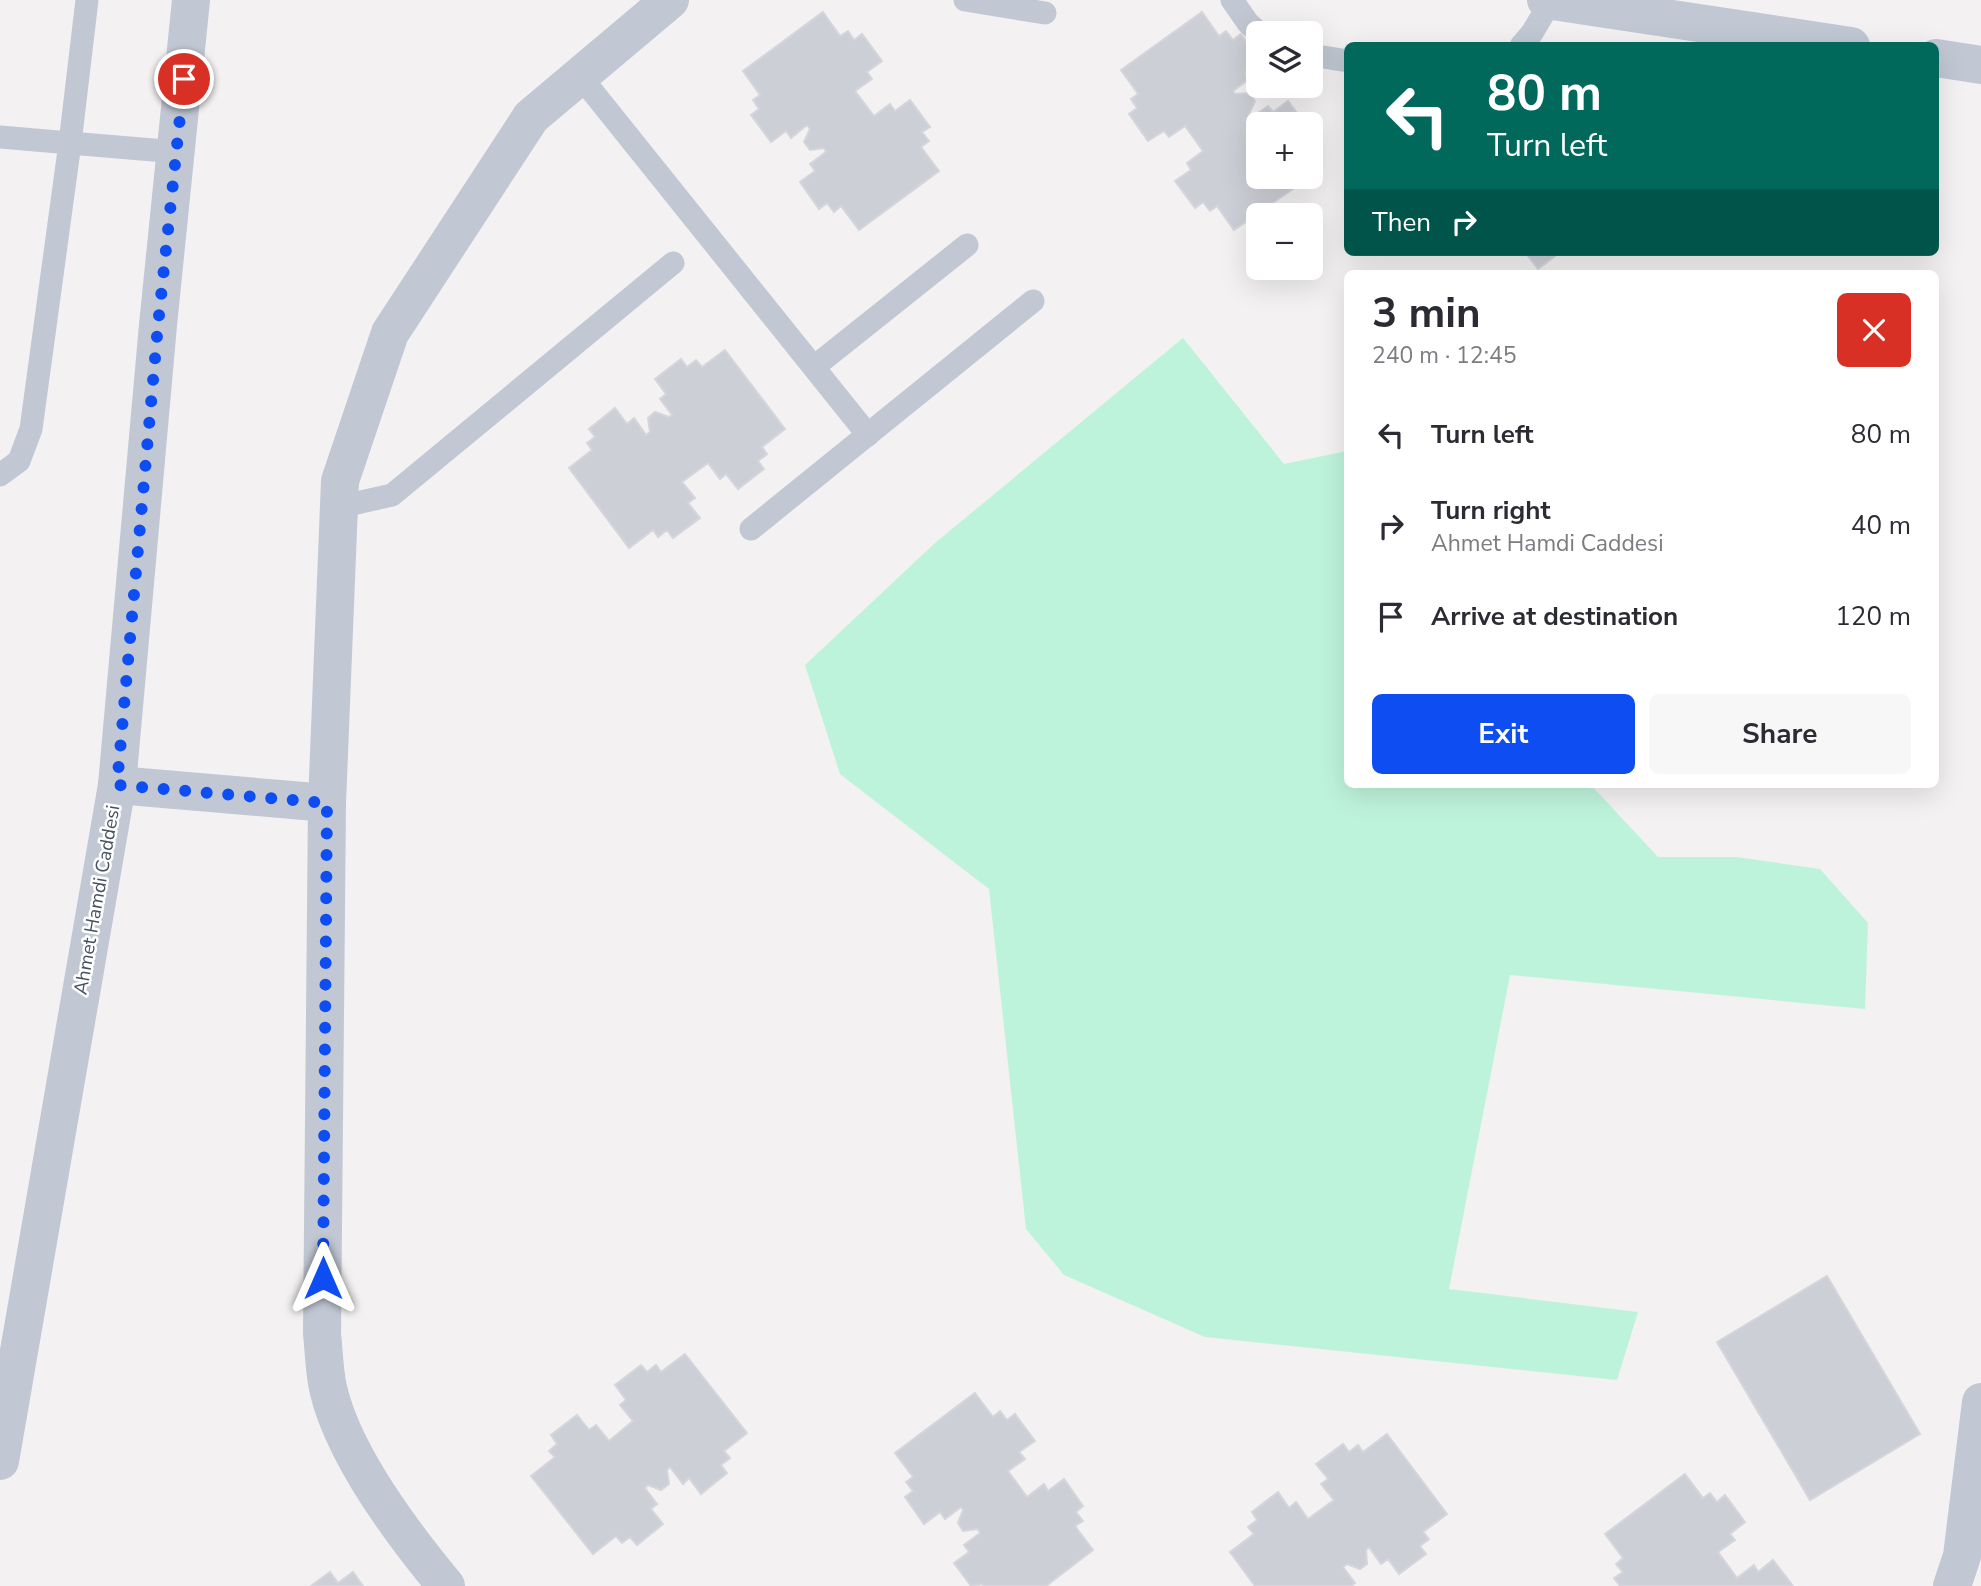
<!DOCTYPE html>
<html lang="en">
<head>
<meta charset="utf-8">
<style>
	:root { --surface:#fff; --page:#f7f7f7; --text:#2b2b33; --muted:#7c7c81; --accent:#0d4df1 }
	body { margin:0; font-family:"Nunito Sans",sans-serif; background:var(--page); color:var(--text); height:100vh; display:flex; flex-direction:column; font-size:26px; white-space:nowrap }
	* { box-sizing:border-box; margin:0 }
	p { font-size:23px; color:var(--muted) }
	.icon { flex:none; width:38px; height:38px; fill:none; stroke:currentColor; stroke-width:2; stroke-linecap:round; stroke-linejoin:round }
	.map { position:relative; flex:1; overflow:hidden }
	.side { position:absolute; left:1344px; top:270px; width:595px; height:518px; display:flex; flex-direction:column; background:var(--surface); border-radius:10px; box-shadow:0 7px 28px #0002 }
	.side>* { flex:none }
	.top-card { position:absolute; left:1344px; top:42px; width:595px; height:214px; border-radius:10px; box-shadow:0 7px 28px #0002; background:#00695c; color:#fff; overflow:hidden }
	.buttons { position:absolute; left:1246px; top:21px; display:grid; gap:14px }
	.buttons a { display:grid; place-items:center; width:77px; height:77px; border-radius:10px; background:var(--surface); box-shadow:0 7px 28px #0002; font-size:35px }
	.pin { position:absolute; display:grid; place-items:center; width:60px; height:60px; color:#fff; margin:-30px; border:4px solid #fff; border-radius:50%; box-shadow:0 2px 7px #0007 }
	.me { position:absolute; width:77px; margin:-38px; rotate:0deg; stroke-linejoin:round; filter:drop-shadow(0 0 5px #0008) }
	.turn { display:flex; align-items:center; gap:24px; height:147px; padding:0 28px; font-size:32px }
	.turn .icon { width:91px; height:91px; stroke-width:2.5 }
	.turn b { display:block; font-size:49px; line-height:60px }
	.then { display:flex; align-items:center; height:66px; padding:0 28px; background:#0003; gap:14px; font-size:26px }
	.round { display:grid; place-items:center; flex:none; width:74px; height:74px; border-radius:10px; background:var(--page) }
	.head { display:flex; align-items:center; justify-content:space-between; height:119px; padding:0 28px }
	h1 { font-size:42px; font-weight:700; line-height:52px }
	.primary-button { display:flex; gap:14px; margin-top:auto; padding:14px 28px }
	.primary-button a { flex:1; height:80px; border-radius:10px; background:var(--accent); color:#fff; font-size:28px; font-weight:700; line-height:80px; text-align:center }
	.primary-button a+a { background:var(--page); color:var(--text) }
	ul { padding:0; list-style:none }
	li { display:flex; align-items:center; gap:21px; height:91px; padding:0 28px }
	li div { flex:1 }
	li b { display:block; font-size:26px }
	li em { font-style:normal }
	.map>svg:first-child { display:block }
	.green { fill:#bef3db }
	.building { fill:#cdcfd6; stroke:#d5d6dd; stroke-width:2 }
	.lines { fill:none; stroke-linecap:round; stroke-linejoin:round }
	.service { stroke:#c1c8d3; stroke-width:23 }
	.minor { stroke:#c1c8d3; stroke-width:38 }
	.tertiary { stroke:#c1c8d3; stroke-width:38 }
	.route { stroke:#0d4df1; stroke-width:12; stroke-dasharray:0 21.6 }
	.labels { text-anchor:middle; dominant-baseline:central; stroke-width:5; stroke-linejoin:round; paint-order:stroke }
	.street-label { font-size:19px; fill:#475060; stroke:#fff }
</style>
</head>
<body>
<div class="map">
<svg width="1981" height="1586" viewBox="0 0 1981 1586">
	<rect width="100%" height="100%" fill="#f3f1f1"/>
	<!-- green -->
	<polygon class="green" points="1183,338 1284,464 1347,451 1348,784 1590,784 1658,857 1737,857 1820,869 1868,923 1865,1009 1510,975 1449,1289 1638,1312 1617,1380 1205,1337 1064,1275 1026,1229 989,889 840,774 805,665 935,543"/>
	<!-- building -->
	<g class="building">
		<polygon points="823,12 840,36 848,31 854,40 862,34 882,61 867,72 872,79 855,91 874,116 890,104 895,111 910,100 930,127 922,132 929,141 921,147 939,171 859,230 841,206 834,212 827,203 819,209 800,182 815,171 810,164 826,152 824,148 810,150 804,142 810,129 807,125 791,138 786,131 771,142 751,115 759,109 753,100 760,95 743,71"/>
		<polygon points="1202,12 1219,36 1226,31 1233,40 1241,34 1258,58 1258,63 1245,72 1249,79 1233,91 1235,94 1250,93 1255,101 1249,114 1252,117 1268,106 1273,112 1288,101 1305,124 1258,124 1258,177 1310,177 1234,230 1217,206 1210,211 1203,202 1195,208 1175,181 1191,170 1187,163 1203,151 1185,126 1169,137 1164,131 1148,141 1129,114 1137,108 1131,99 1138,94 1121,70"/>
		<polygon points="1525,252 1560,252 1538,269"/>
		<polygon points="725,350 785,429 762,447 767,454 758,461 764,469 738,489 726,474 720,479 708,463 682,482 695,498 688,503 700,518 673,538 667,530 658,537 653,530 629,548 569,468 592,450 587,443 595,437 589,429 615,408 627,424 634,418 646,435 650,432 648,418 655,412 669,417 672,415 660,399 666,394 655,379 681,359 687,367 696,360 702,367"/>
		<polygon points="1827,1276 1920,1434 1810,1500 1717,1342"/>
		<polygon points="685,1354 747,1433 724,1451 730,1458 721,1465 727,1473 701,1494 689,1478 683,1484 670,1467 667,1470 669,1484 661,1490 648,1485 645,1488 657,1504 651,1509 663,1524 637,1545 630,1537 622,1543 616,1536 593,1554 531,1476 555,1457 549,1451 557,1444 551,1435 577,1415 589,1430 596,1425 609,1441 633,1421 620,1405 626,1400 615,1385 641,1365 647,1372 656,1365 661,1372"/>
		<polygon points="975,1393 993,1417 1000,1411 1007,1420 1015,1414 1035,1441 1019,1452 1025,1459 1008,1471 1027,1497 1044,1484 1048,1491 1064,1479 1083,1506 1076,1512 1083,1521 1075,1526 1093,1550 1046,1586 984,1586 982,1584 971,1586 954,1563 969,1552 964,1545 980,1533 978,1529 963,1531 958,1523 963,1510 961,1507 945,1519 940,1512 924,1524 905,1497 913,1491 906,1482 913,1477 895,1453"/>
		<polygon points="1387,1434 1447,1514 1423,1532 1429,1539 1420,1546 1426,1554 1399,1574 1388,1559 1381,1564 1369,1547 1366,1550 1367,1564 1360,1569 1347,1564 1343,1567 1355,1583 1351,1586 1255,1586 1230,1552 1254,1534 1248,1527 1257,1520 1252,1512 1278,1492 1289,1508 1296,1502 1308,1519 1334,1500 1321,1484 1328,1479 1316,1464 1343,1444 1349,1452 1358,1445 1363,1452"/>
		<polygon points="1685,1474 1703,1498 1710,1493 1717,1502 1725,1495 1745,1522 1730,1534 1735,1540 1718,1552 1737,1578 1754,1565 1758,1572 1773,1560 1793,1586 1620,1586 1614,1578 1623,1572 1616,1564 1623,1558 1605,1534"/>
		<polygon points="330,1572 338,1583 353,1572 363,1586 311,1586"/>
	</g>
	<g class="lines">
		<!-- service -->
		<g class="service">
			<polyline points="965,0 1045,13"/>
			<polyline points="1232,0 1248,23 1259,33"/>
			<polyline points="1521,46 1532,33 1551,1"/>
			<polyline points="1311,55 1348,61"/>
			<polyline points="580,76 868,435"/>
			<polyline points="0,137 70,143 87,0"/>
			<polyline points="814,367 967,245"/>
			<polyline points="0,475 19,461 31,429 70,143 177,152"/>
			<polyline points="339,507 392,495 673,263"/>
			<polyline points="751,529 1033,301"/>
		</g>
		<!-- minor -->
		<g class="minor">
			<polyline points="1546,0 1851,46"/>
			<polyline points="1936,58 1981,65"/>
			<polyline points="117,785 327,803"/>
			<path d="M446,1586C402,1533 343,1455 328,1388C324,1370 324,1351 322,1334L327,803L340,481L390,333L531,117L670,0"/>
			<polyline points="1952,1586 1962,1556 1981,1402"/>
		</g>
		<!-- tertiary -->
		<polyline class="tertiary" points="0,1461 117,785 158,325 191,0"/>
	</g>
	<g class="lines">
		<!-- route -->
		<polyline class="route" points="184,79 158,325 117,785 327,803 323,1278"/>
	</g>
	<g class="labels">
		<!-- street labels -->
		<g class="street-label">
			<text transform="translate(97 900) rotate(-80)">Ahmet Hamdi Caddesi</text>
		</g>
	</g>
</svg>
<div class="buttons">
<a><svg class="icon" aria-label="layers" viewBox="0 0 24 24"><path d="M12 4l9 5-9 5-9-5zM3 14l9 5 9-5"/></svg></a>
<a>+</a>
<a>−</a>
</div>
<div class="pin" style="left:184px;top:79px;background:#d93025"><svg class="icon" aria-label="arrive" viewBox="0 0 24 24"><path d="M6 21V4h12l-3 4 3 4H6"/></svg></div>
<svg class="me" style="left:323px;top:1278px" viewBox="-20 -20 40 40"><path d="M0-17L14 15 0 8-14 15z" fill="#0d4df1" stroke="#fff" stroke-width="4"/></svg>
<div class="top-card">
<div class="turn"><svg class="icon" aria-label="left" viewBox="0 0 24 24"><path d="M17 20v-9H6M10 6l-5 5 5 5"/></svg><div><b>80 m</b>Turn left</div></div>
<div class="then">Then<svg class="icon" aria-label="right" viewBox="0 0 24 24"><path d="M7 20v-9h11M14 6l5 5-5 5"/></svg></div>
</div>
<section class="side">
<div class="head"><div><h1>3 min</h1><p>240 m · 12:45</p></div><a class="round" style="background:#d93025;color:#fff"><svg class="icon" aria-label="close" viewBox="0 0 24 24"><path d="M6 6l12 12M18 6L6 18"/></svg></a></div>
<ul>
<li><svg class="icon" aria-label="left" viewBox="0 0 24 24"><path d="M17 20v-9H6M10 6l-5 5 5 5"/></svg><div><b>Turn left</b></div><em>80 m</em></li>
<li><svg class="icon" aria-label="right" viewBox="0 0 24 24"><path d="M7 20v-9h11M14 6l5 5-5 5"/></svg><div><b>Turn right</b><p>Ahmet Hamdi Caddesi</p></div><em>40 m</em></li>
<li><svg class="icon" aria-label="arrive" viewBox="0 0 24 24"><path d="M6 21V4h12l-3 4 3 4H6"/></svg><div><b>Arrive at destination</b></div><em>120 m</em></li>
</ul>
<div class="primary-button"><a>Exit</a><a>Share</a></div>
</section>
</div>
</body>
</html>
